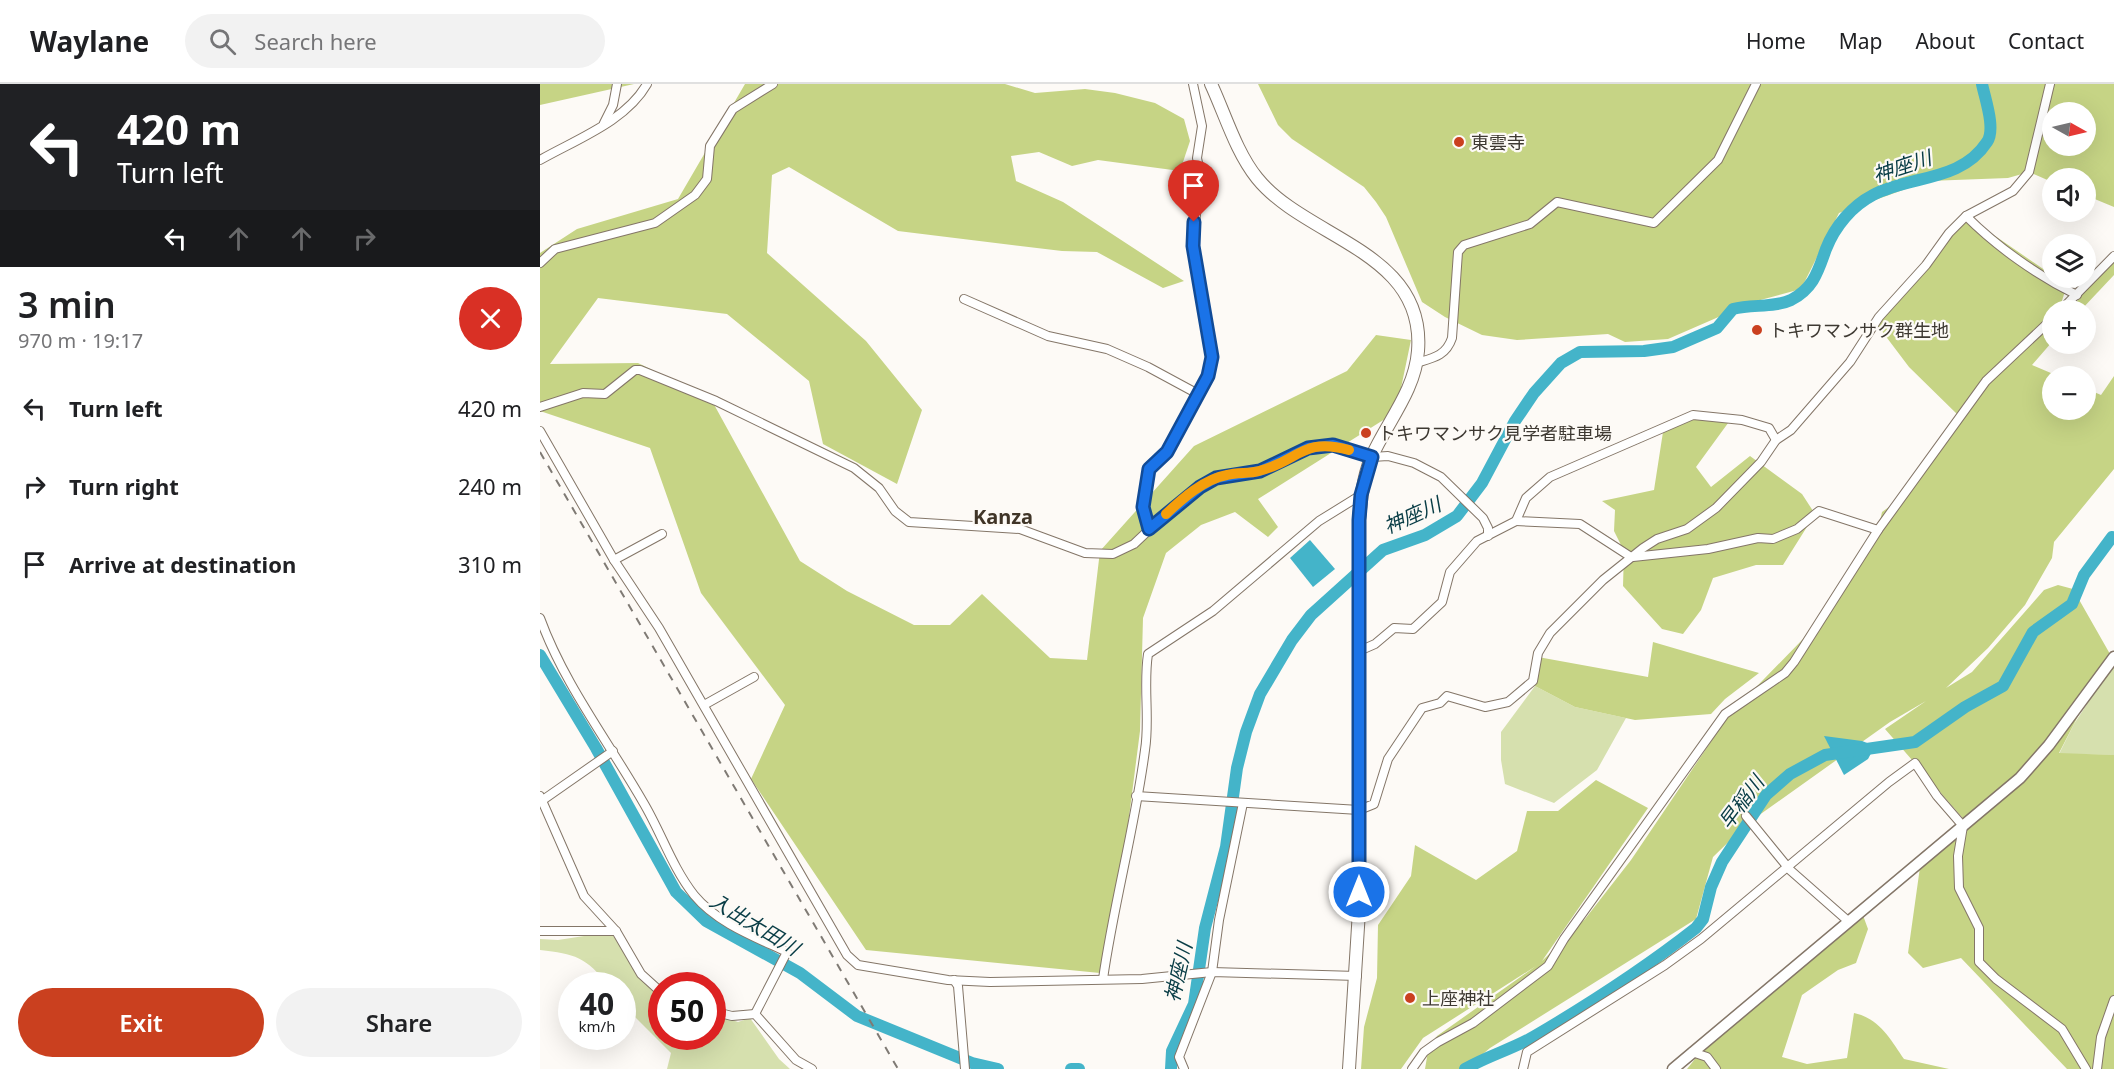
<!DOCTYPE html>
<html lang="en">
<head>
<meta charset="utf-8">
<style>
	:root { --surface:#fff; --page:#f2f2f2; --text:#202124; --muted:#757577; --line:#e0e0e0; --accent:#ca401f }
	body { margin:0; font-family:"Noto Sans","Noto Sans JP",sans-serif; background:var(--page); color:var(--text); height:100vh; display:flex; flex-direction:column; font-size:22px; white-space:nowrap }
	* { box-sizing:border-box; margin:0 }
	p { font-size:20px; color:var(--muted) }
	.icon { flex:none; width:33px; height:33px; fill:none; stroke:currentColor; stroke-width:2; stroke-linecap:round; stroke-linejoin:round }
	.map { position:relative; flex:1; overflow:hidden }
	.details { display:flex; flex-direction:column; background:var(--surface); width:540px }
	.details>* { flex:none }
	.banner { background:#202124; color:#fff; overflow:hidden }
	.needle { width:39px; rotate:98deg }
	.buttons { position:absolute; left:1502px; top:18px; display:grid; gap:12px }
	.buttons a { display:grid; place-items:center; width:54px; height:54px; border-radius:50%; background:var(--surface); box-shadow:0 6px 24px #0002; font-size:30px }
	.speed { position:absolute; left:18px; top:888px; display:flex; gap:12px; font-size:30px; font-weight:700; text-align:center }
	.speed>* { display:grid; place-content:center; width:78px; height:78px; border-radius:50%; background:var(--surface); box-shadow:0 6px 24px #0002; line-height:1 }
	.speed small { font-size:15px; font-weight:400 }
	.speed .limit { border:9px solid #d22; background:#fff; color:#111 }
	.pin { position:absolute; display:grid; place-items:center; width:51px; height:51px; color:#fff; margin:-62px -26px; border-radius:50% 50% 50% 0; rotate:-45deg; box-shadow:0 0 6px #0007 }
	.pin .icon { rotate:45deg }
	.me { position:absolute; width:66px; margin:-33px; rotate:0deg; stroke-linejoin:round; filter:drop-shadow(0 0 4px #0008) }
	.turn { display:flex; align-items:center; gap:21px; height:126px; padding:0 18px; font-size:27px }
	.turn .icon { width:78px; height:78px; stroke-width:2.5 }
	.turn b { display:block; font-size:42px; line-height:51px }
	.lanes { display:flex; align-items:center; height:57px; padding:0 18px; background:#0003; justify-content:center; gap:30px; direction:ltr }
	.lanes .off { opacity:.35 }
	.round { display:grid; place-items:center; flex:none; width:63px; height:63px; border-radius:32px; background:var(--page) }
	.headline { display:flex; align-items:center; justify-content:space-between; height:102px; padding:0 18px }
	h1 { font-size:36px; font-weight:600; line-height:45px }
	.cta { display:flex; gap:12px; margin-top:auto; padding:12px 18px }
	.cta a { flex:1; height:69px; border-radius:36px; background:var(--accent); color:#fff; font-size:24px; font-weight:600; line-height:69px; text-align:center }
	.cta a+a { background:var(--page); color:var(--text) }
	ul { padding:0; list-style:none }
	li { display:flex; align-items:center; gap:18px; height:78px; padding:0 18px }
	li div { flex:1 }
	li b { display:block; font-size:22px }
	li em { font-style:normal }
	header { display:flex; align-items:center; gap:36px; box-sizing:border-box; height:84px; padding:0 30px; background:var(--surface); border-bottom:2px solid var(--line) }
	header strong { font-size:28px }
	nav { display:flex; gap:33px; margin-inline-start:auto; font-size:21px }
	.search { width:420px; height:54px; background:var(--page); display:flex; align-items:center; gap:15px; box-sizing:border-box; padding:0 21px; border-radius:33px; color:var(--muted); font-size:22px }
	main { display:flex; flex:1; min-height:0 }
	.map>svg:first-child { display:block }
	.green { fill:#d6e0ae }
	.forest { fill:#c6d485; fill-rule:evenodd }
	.water { fill:#44b4c9 }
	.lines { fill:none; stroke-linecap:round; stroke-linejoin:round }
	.river { stroke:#44b4c9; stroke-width:12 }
	.minor-casing { stroke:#847668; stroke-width:10 }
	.tertiary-casing { stroke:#847668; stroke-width:13 }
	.secondary-casing { stroke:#847668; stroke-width:14 }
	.minor { stroke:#fff; stroke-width:8 }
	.tertiary { stroke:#fff; stroke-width:10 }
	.secondary { stroke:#fff; stroke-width:12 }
	.rail { stroke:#7f7a74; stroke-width:2; stroke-dasharray:8 8; stroke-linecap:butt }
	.route-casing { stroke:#114b97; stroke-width:15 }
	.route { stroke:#1a73e8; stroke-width:10 }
	.slow { stroke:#f59e0b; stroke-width:10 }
	.poi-dot { fill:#ca401f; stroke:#fdfaf6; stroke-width:2 }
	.labels { text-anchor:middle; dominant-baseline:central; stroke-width:4.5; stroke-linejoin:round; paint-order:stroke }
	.poi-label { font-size:18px; fill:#3e3932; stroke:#fdfaf6; text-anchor:start }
	.water-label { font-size:20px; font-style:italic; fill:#083c45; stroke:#fdfaf6 }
	.neighbourhood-label { font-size:20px; font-weight:bold; fill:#403528; stroke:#fdfaf6 }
</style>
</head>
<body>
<header>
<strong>Waylane</strong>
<div class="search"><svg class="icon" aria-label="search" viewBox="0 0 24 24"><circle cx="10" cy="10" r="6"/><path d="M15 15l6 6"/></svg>Search here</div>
<nav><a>Home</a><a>Map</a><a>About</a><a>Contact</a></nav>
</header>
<main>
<section class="details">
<div class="banner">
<div class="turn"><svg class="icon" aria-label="left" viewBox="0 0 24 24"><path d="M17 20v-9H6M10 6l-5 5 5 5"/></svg><div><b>420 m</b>Turn left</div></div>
<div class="lanes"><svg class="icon" aria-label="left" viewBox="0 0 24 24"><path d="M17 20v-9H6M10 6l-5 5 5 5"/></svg><svg class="icon off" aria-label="ahead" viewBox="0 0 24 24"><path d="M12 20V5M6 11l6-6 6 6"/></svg><svg class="icon off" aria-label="ahead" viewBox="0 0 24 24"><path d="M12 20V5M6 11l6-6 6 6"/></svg><svg class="icon off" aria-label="right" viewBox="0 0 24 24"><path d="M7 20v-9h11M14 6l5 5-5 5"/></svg></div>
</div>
<div class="headline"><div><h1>3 min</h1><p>970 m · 19:17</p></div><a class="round" style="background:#d93025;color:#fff"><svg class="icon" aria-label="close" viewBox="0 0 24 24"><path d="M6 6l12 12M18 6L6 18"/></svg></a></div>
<ul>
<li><svg class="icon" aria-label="left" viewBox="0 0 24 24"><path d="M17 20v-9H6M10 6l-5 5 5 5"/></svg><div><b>Turn left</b></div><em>420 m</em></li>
<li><svg class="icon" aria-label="right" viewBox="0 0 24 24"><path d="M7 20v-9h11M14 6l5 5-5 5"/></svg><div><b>Turn right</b></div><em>240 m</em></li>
<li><svg class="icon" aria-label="arrive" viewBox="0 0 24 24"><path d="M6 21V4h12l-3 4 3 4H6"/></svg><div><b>Arrive at destination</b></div><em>310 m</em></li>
</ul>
<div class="cta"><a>Exit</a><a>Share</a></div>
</section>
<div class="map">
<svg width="1574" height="985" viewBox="0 0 1574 985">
	<rect width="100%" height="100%" fill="#fdfaf6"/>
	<!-- green -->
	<g class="green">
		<polygon points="1574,579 1574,671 1519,670 1534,640"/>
		<polygon points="995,602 1035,623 1086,634 1057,686 1014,719 965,700 961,676 961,648"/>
		<path d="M70,848L110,900L121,909L122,952H172L173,929L198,938L210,934L239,975L250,985H127L131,969L83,921L82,902L68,901C46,873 35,870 0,866V855L18,856Z"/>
	</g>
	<!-- forest -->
	<g class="forest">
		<polygon points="0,0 94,0 0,21"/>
		<polygon points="205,0 465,0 495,9 545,5 575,9 615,19 644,35 650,57 640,87 558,76 532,82 499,68 471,72 476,97 523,118 644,197 623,204 557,168 522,167 358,147 249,83 232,91 227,169 326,257 382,326 357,400 283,360 269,297 187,230 58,214 10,280 98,279 171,315 260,477 307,507 374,541 410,541 442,510 510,574 547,576 560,467 654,362 807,287 836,251 871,256 856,328 718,415 738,443 728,453 695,428 661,441 626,469 603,534 600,647 579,811 560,889 326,866 211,695 245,621 161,509 110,364 0,327 0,169 37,145 138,115"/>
		<path d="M718,0H1574V123L1545,111V94H1512V98L1489,88L1468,94L1388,97L1299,129L1261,205L1213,218L1128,255L1085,258L1068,250L977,256L942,251L905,233L882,218L846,133L836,118L824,103L752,55L738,41ZM1512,28H1545V62H1512Z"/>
		<polygon points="1426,132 1512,191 1512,194 1527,201 1519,226 1512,226 1512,258 1492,281 1518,292 1512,292 1512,326 1545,326 1545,304 1561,311 1574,292 1574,385 1514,458 1512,474 1485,521 1448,564 1406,604 1432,588 1504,506 1518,501 1533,505 1570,570 1519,669 1574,671 1574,985 1527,985 1421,874 1383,884 1368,869 1381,776 1427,739 1345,645 1386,617 1350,638 1208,739 1173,773 1156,835 950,964 925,985 885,985 888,967 897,952 996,882 883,954 861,985 821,985 824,943 837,894 838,841 871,792 875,761 936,796 977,767 987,727 1018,727 1056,696 1108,724 1002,877 1045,835 1091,776 1189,631 1263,555 1338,446 1342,428 1371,407 1420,333 1369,283 1335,238"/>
		<polygon points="1574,170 1574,191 1541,226 1530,226"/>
		<polygon points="1153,331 1191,335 1156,383 1171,403 1210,372 1262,410 1275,430 1243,481 1216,481 1173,494 1161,526 1143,550 1122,545 1083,502 1084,467 1074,447 1075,426 1062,417 1114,406 1123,348"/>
		<polygon points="1113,558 1219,589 1185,615 1171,630 1095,636 1035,623 995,602 998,573 1108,593"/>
		<path d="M1321,826L1328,845L1316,879L1298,886L1262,911L1242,973L1267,980L1307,974L1314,929C1339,934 1351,956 1364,975L1409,985H1147L1155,975Z"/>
	</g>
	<!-- water -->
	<g class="water">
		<polygon points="770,456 795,485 773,503 750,474"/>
		<polygon points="1284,652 1322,657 1335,662 1328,675 1304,691"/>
	</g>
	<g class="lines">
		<!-- river -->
		<g class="river">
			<polyline points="0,571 56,664 136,808 166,837 260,889 317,932 432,979 458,985"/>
			<polyline points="531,985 539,985"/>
			<path d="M631,985L632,967L654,920L665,844L686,763L697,684L706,648L720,610L752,556L771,531L843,466L885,451L917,432L942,399L975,337L994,309L1021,279L1040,268L1104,267L1133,263L1177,244L1193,225C1212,220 1234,224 1251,216C1274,204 1278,187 1286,165C1295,142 1312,122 1333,111C1371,91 1421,98 1447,58C1456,45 1445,15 1442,0"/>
			<path d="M925,985C947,972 973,965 995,952C1051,919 1105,884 1156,844L1163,835L1171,803L1182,778L1226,711L1250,690L1285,671L1375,658L1425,623L1463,602L1493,548L1532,520L1544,491L1572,453"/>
		</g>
		<!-- minor casing -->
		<g class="minor-casing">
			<g id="minor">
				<polyline points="64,39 73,21 77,0"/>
				<path d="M0,76C37,55 86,37 107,0"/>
				<path d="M1426,132C1457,163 1498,192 1537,211"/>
				<polyline points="0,179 15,165 115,139 155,111 167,95 170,62 193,25 233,0"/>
				<polyline points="424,215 508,252 567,265 608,283 658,310"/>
				<polyline points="1521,226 1574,172"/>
				<path d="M876,279C893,274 906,272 912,254L918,168L924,161L990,140L1017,118L1114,139L1178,76L1216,0"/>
				<polyline points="0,323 43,309 65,310 95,286 100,286 176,317 314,384 339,404 355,427 369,438 480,445 545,469 573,470 594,460 629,427 660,403 676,394 720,387 768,364 783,360 832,373 848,372 874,379 901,393 943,434 948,444 948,452"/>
				<polyline points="0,347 74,476 119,544 307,871 318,881 408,896 450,898 602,895 672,888 817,892"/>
				<polyline points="976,437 1040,440 1091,473"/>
				<polyline points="609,445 603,423 609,385 627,368 668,292 672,273 653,162 660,88 657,74 662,42 653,0"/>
				<polyline points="1093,473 1168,465 1218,454 1233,455 1257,445 1279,427 1338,446"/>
				<polyline points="74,476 122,450"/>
				<path d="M0,534C24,600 68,657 103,718C121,748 132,783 154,811C177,839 215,853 247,868L215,930"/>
				<polyline points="819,567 835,560 854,544 873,545 902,518 910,488 937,457 976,437 986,414 1010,393 1153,331 1202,336 1229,344 1236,356"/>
				<polyline points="164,621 214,593"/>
				<polyline points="0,712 44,812 76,847 101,890 122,909"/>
				<polyline points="596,712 819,726 834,720 848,675 882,624 900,619 907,612 945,623 968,618 993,597 998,569 1010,549 1063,496 1103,464 1117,455 1147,445 1176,424 1221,378 1236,356 1251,346 1310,278 1339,233 1386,181 1409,149 1426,132 1473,107 1489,88 1510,0"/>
				<polyline points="0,718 73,667"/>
				<polyline points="1206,732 1250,786 1308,837"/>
				<polyline points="0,847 76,847"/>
				<path d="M563,895C574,818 595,743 605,666C610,635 603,602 608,570L673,527L779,437L821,411"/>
				<polyline points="414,896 418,902 425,985"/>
				<polyline points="172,927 192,932 215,930 256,976 272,985"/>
				<polyline points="1152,968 1167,973 1176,985"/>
				<polyline points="644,985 639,973 672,888 679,836 703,719"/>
				<polyline points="872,985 884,968 898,958 933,939 1008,882 1024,855 1185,630 1245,589 1254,578 1338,446 1446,297 1512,235"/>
				<polyline points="983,985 987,968 1125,881 1161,855 1349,698 1375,679 1397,712 1423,742 1418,772 1419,804 1439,844 1439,878 1456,895 1522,945 1546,985"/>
				<polyline points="1557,985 1561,953 1574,916"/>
			</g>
		</g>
		<!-- tertiary casing -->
		<g class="tertiary-casing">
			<polyline id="tertiary" points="1133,985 1480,694 1509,661 1574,573"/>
		</g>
		<!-- secondary casing -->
		<g class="secondary-casing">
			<path id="secondary" d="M671,0C685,30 696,68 717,94C766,155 886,167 878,267C875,307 847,338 831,374C823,394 821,415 819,436V827L809,985"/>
		</g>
		<!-- minor -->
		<use href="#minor" class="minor"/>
		<!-- tertiary -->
		<use href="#tertiary" class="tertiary"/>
		<!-- secondary -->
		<use href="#secondary" class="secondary"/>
		<!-- rail -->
		<polyline class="rail" points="0,368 358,985"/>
	</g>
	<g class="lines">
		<!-- route casing -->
		<g class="route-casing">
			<polyline id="route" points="654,138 653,162 672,273 668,292 627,368 609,385 603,423 609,445 660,403 676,394 720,387 768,364 793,361 832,373 821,411 819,436 819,808"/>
		</g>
		<!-- route -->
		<use href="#route" class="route"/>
		<!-- slow -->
		<path class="slow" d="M626,430C642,415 664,395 687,391C698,388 709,390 719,387C759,377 762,353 809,366"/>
	</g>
	<!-- markers -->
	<g class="poi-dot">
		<circle cx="919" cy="58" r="6"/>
		<circle cx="1217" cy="246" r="6"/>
		<circle cx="826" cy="349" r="6"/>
		<circle cx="870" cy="914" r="6"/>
	</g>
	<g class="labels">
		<!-- poi labels -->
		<g class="poi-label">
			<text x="931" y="58">東雲寺</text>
			<text x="1229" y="246">トキワマンサク群生地</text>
			<text x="838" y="349">トキワマンサク見学者駐車場</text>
			<text x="882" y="914">上座神社</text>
		</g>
		<!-- water labels -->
		<g class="water-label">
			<text transform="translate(1362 82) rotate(-18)">神座川</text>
			<text transform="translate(872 431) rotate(-24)">神座川</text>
			<text transform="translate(1201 718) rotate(-53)">早稲川</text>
			<text transform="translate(215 840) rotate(31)">入出太田川</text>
			<text transform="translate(638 888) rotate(-77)">神座川</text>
		</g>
		<!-- neighbourhood labels -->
		<g class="neighbourhood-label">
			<text x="463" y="432">Kanza</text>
		</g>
	</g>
</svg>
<div class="buttons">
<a><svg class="needle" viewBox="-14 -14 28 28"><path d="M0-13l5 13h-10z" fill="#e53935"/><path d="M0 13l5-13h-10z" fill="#757577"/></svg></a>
<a><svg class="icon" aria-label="sound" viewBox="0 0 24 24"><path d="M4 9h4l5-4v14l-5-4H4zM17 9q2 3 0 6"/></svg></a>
<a><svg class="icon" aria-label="layers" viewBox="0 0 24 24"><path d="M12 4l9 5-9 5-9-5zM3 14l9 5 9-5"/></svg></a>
<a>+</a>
<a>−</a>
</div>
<div class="speed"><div>40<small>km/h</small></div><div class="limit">50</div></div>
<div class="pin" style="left:654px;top:138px;background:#d93025"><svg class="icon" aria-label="arrive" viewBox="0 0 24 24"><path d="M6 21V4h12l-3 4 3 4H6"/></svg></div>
<svg class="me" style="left:819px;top:808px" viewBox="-20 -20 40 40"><circle r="17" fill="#1a73e8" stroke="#fff" stroke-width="3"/><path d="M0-11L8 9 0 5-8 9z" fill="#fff"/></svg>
</div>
</main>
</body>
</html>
